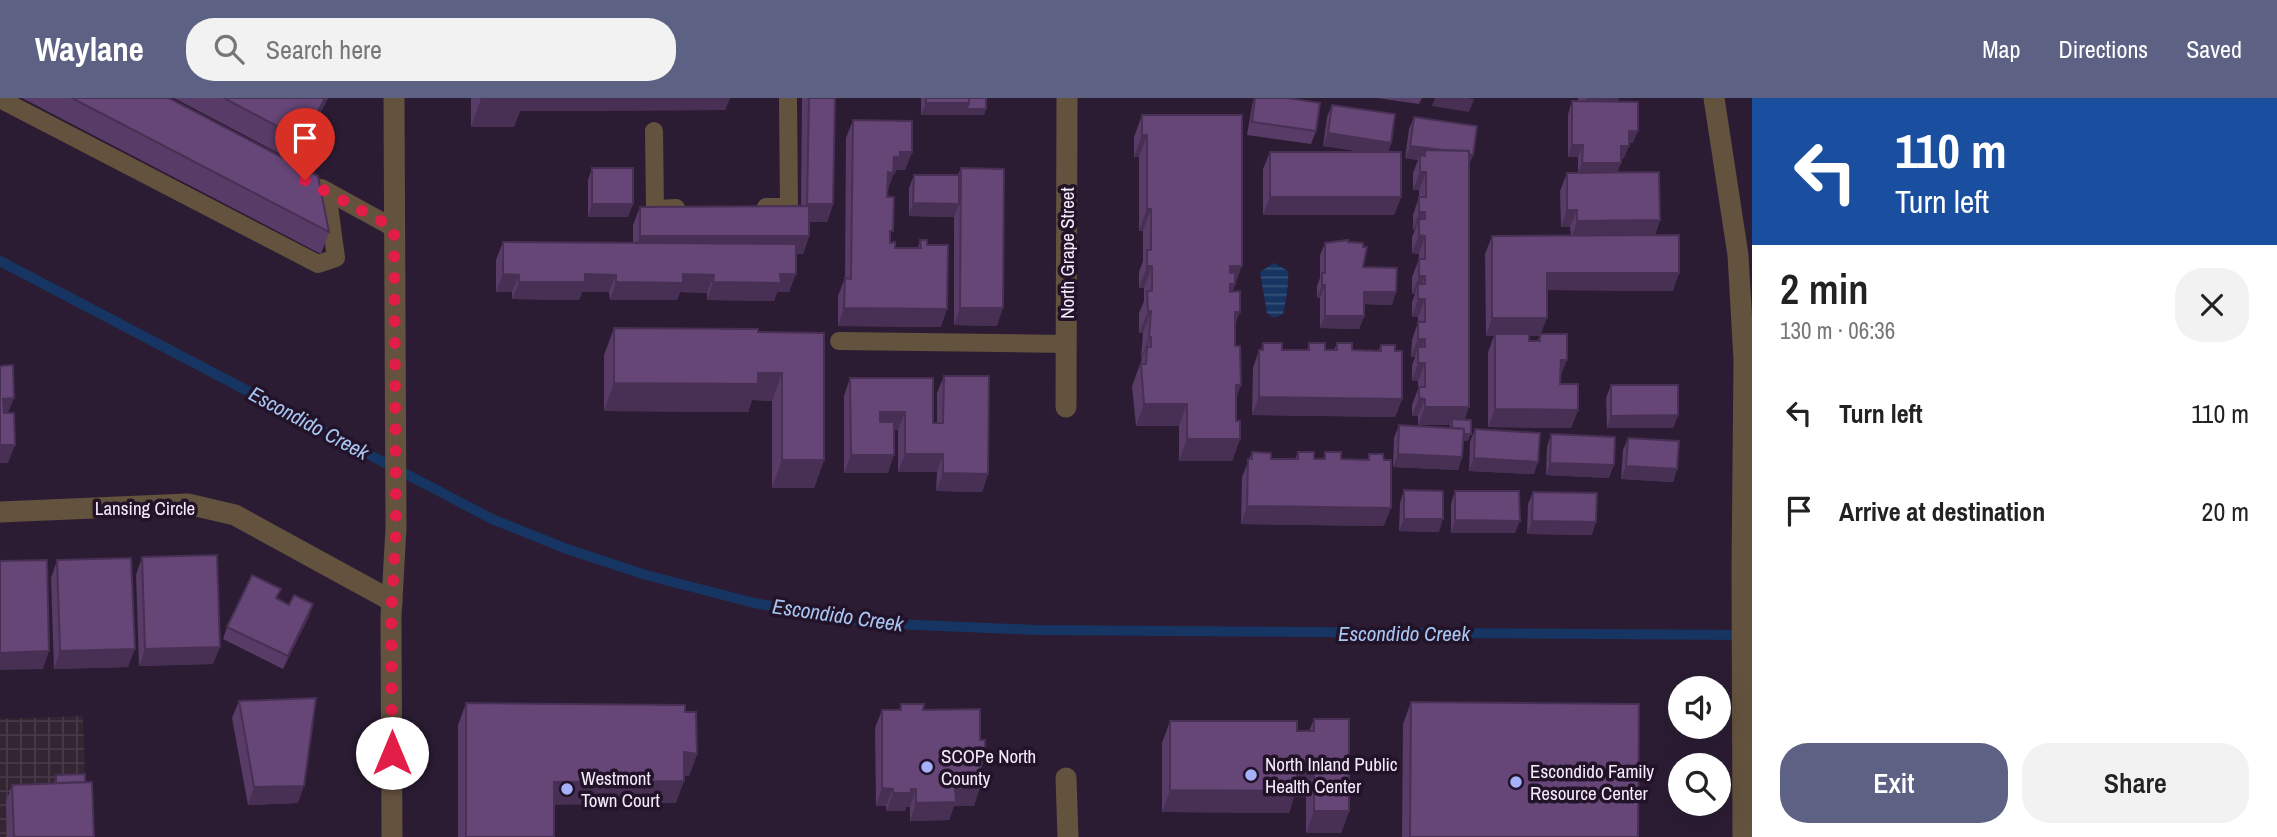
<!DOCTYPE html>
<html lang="en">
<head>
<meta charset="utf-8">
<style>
	:root { --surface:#fff; --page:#f2f2f2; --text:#222; --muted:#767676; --accent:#5d6284 }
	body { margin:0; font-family:"Archivo Narrow",sans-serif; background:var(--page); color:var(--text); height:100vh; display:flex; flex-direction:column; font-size:26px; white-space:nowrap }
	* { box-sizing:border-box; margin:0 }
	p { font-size:23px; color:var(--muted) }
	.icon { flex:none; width:38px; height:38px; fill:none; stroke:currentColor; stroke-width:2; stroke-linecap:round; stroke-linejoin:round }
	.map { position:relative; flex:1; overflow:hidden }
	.details { display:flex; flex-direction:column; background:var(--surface); width:525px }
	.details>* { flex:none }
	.hud { background:#1a4fa0; color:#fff; overflow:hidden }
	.tools { position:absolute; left:1668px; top:578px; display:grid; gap:14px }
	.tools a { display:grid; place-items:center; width:63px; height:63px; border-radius:50%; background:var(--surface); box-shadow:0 7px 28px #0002; font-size:35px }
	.pin { position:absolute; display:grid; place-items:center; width:60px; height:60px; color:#fff; margin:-72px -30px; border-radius:50% 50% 50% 0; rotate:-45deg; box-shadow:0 0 7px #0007 }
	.pin .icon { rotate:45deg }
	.me { position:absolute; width:77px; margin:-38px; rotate:0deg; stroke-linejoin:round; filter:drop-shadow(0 0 5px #0008) }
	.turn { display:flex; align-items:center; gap:24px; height:147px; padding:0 28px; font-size:32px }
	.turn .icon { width:91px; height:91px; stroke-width:2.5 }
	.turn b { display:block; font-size:49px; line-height:60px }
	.round { display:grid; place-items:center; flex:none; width:74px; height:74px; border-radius:28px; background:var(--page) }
	.headline { display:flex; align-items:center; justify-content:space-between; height:119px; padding:0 28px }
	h1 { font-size:42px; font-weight:600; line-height:52px }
	.action { display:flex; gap:14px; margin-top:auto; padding:14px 28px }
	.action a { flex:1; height:80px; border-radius:28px; background:var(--accent); color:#fff; font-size:28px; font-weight:600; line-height:80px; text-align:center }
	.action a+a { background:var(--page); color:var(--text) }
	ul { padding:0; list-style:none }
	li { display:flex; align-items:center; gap:21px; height:98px; padding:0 28px }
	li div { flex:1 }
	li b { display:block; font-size:26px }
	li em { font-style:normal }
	header { display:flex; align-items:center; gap:42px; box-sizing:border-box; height:98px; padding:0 35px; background:var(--accent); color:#fff }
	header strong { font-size:33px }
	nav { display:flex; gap:38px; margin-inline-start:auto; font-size:24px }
	.search { width:490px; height:63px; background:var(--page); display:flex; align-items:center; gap:18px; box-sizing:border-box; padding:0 24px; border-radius:28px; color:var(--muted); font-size:26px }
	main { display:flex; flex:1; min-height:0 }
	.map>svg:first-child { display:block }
	.industrial { fill:url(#industrial-grid) }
	.water { fill:url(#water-rules) }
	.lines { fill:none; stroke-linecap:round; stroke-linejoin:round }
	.stream { stroke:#163562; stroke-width:10 }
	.service { stroke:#63523d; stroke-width:18 }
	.minor { stroke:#63523d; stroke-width:21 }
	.tertiary { stroke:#63523d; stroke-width:21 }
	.wall { fill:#583b66; fill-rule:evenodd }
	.shaded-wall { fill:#473053 }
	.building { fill:#664577; stroke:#473053; stroke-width:2 }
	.route { stroke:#e11d48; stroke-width:12; stroke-dasharray:0 21.6 }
	.poi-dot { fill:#a6b1fc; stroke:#221329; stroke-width:2.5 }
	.labels { text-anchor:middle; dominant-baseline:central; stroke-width:7; stroke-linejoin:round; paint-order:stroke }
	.street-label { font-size:19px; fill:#f5ebfb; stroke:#221329 }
	.poi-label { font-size:19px; fill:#f5ebfb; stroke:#221329; text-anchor:start }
	.water-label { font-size:21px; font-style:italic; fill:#a8c6f2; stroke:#221329 }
</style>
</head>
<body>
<header>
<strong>Waylane</strong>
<div class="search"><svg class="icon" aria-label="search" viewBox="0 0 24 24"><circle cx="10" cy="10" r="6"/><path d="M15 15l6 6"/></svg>Search here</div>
<nav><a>Map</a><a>Directions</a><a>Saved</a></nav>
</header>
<main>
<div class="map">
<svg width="1752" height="739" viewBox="0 0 1752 739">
	<defs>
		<pattern id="industrial-grid" width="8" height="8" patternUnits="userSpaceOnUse" patternTransform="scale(1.75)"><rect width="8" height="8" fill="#332532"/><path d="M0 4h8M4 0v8" fill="none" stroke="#473a46"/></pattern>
		<pattern id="water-rules" width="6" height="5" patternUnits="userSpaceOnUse" patternTransform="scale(1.75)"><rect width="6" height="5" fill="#163562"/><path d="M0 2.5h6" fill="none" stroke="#385279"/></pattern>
	</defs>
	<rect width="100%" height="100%" fill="#2b1c33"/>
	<!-- industrial -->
	<polygon class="industrial" points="83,618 87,739 0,739 0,621"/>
	<!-- water -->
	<path class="water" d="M1274,165L1288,173C1289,187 1286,203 1283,216L1274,220L1267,215L1260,174Z"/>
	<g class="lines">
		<!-- stream -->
		<polyline class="stream" points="0,163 492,421 567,451 646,477 754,505 870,525 1037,532 1744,537"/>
		<!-- service -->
		<g class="service">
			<polyline points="0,1 318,166 336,160 327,93"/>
			<polyline points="654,33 655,111 676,110"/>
			<polyline points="321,90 394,130"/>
			<polyline points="766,109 789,109 788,0"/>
			<polyline points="839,243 1066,246"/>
		</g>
		<!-- minor -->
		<g class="minor">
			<polyline points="1066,309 1067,0"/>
			<polyline points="0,414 188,406 235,417 392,503"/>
			<polyline points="1066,680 1068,739"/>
		</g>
		<!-- tertiary -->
		<g class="tertiary">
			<polyline points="1714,0 1738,157 1744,262 1742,472 1743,739"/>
			<polyline points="392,739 391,519 396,430 394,0"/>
		</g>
	</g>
	<!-- wall -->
	<g class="wall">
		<polygon points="22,0 169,0 329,134 321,156"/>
		<polygon points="174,0 328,0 295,64"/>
		<polygon points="471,0 730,0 725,12 520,13 514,29 471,29"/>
		<polygon points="802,0 835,0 833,106 827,124 809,124 809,138 803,156 796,156 789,194 777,194 774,203 707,202 707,195 680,194 677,202 610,202 609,194 582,194 579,202 512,201 512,194 496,194 496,162 503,144 633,145 633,127 640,109 801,108"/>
		<polygon points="921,0 986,0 984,17 921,17"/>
		<polygon points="1254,0 1288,0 1316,33 1311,46 1247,37 1252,8"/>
		<polygon points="1377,0 1422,0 1419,6"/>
		<path d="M1578,0H1619L1618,4L1633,45H1629L1624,60L1621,61L1617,75L1660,122L1655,137L1673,193L1547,192L1541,236L1561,279L1560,286L1578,312L1571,330L1488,329V254L1494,238H1486L1485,156L1492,138H1571L1570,129H1561L1560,93L1567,75H1578V59H1568V16L1572,3H1578ZM1529,238H1540L1537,243H1529Z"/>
		<polygon points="1332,7 1391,45 1388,54 1401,99 1394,117 1263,117 1263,71 1270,54 1364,54 1323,48 1327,19"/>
		<polygon points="1142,17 1234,190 1232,194 1235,228 1236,323 1240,341 1232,363 1179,363 1179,328 1136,328 1132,288 1142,261 1141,261 1143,235 1139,235 1139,215 1144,203 1144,190 1139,190 1139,174 1143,163 1143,133 1139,133 1139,59 1134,59 1134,39"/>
		<polygon points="1414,19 1473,57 1469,67 1465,321 1468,343 1463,342 1462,359 1458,372 1393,369 1394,340 1399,327 1450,330 1450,327 1418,327 1418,318 1412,318 1412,307 1418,291 1418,283 1412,283 1412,267 1415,259 1411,259 1412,242 1418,224 1418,219 1412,219 1412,204 1415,196 1412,196 1412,179 1419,161 1419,156 1412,155 1412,139 1415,132 1413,132 1413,117 1419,99 1419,92 1413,92 1413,75 1418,62 1405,60 1409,31"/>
		<polygon points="853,22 912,54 905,72 896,72 894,77 893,77 888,91 890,145 895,150 918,150 920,142 927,147 941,229 838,228 838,198 845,180 846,40"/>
		<polygon points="592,70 628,119 588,119 588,82"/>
		<polygon points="961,70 997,228 954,227 954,119 909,118 909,90 914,77 958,77"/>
		<polygon points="1348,144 1363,169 1392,207 1364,206 1364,218 1359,231 1320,230 1320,200 1317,200 1317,188 1320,180 1320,157 1325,145"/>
		<polygon points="614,230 758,234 824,235 824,362 814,390 772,390 772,303 752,302 748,314 604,313 604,257"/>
		<polygon points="1263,245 1282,252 1307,252 1309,245 1325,252 1334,252 1337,245 1352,252 1378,253 1381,247 1395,253 1402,301 1395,319 1252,317 1253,270 1259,252 1261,252"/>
		<polygon points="944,278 988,376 982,394 936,393 937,374 898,374 898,332 894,332 888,375 844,375 844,298 850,280 933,325 937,325 937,295"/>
		<polygon points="1611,287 1678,317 1673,330 1607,330 1606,300"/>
		<polygon points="1475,331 1534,376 1469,373 1470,344"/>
		<polygon points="1551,336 1609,380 1546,377 1547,349"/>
		<polygon points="1628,340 1677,371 1673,384 1621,381 1623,352"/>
		<polygon points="1252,354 1271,361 1295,361 1298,354 1314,361 1323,361 1325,354 1341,361 1367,362 1369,356 1384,428 1241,426 1242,379"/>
		<polygon points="1404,392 1439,434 1399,433 1400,405"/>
		<polygon points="1455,393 1515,435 1451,435 1451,406"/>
		<polygon points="1533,394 1592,437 1527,436 1528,406"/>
		<polygon points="142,459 213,566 139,568 136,477"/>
		<polygon points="57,462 128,569 54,571 51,480"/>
		<polygon points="277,501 309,518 283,571 223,541 227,529"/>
		<polygon points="239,603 298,705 248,707 232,620"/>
		<polygon points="1411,604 1638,739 1402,739 1403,626"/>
		<polygon points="466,605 685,614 697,656 689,678 684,677 676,705 554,706 554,739 458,739 458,627"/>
		<polygon points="901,606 923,612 980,673 974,708 954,708 949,722 910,723 910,709 906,709 905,713 886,713 886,708 876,708 875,630 882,612 899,612"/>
		<polygon points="1314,621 1349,713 1341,735 1306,735 1306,699 1294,699 1289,715 1162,714 1162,645 1170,623 1309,633"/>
		<polygon points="56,677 85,684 94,739 7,739 6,704 12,687 54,685"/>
	</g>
	<!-- shaded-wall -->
	<g class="shaded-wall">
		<polygon points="325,0 328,0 295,64 303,42"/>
		<polygon points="519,0 730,0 725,12 520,13 514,29 471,29 481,1"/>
		<polygon points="1435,0 1467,0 1474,1 1469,14 1432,8"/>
		<polygon points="1587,0 1619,0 1616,10 1583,9"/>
		<polygon points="926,5 969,5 986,11 984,17 921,17"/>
		<polygon points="1629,33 1638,33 1633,45 1624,45"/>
		<polygon points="1328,35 1391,45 1387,57 1323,48"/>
		<polygon points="1142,37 1147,37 1139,59 1134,59"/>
		<polygon points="1572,47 1583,47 1578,59 1568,59"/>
		<polygon points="1410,48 1473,57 1468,70 1425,58 1425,52 1422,63 1420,57 1418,62 1405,60"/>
		<polygon points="1621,48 1629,48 1624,60 1616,61"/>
		<polygon points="900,54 912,54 905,72 896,72 894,77 893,77 887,92 881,92 894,59"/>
		<polygon points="1582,65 1621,65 1616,78 1577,77"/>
		<polygon points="1420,74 1426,74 1419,92 1413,92"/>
		<polygon points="1270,99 1401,99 1394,117 1263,117"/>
		<polygon points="913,105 959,106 954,119 909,118"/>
		<polygon points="592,106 633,106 628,119 588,119"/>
		<polygon points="807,106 833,106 827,124 801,124"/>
		<polygon points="1147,111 1151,111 1143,133 1139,133"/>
		<polygon points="1567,112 1577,112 1570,129 1561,129"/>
		<polygon points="1419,114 1425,114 1419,132 1419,121 1415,132 1413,132"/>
		<polygon points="1660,122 1654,140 1571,141 1577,123"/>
		<polygon points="1419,137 1425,138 1419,156 1412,155"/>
		<polygon points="640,138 809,138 803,156 633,156"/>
		<polygon points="1147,168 1152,168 1144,190 1139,190"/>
		<polygon points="1230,168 1242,168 1227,208"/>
		<polygon points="1547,175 1679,175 1673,193 1540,192"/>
		<polygon points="503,176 519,177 512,194 496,194"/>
		<polygon points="585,176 616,177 609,194 582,194 579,202 512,201 519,184"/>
		<polygon points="683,176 714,177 707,195 680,194 677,202 610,202 616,184"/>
		<polygon points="780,176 796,176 789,194 777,194 774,203 707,202 713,184"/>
		<polygon points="1419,178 1425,178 1418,196 1418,186 1415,196 1412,196"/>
		<polygon points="1322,187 1325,187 1320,200 1317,200"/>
		<polygon points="1364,194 1396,194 1392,207 1359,206"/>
		<polygon points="1418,201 1425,201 1418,219 1412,219"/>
		<polygon points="844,210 947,211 941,229 838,228"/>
		<polygon points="960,210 1003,210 997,228 954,227"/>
		<polygon points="1148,213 1151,213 1143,235 1139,235"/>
		<polygon points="1235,214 1240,214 1232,236"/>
		<polygon points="1325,218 1364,218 1359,231 1320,230"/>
		<polygon points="1492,220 1547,220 1540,238 1486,238"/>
		<polygon points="1149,239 1151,239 1142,261 1141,261"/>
		<polygon points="1418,241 1425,241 1418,259 1418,249 1415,259 1411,259"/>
		<polygon points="1561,262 1567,262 1560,280"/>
		<polygon points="1418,265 1425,265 1418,283 1412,283"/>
		<polygon points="758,275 782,275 772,303 752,302 748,314 604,313 614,285"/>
		<polygon points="1236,287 1241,287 1233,309"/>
		<polygon points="1259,299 1402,301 1395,319 1252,317"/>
		<polygon points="14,300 7,318 0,318 3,301"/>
		<polygon points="1419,300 1425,301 1418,318 1412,318"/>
		<polygon points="1144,306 1187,306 1179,328 1136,328"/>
		<polygon points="1425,309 1469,309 1463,327 1452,321 1450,327 1418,327"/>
		<polygon points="1495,311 1578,312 1571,330 1488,329"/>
		<polygon points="880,314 905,314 898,332 874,332"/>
		<polygon points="1678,317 1673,330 1607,330 1611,318"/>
		<polygon points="1452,335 1471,336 1468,343 1449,341"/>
		<polygon points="1187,341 1240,341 1232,363 1179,363"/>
		<polygon points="0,347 15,347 8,365 0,365"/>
		<polygon points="905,356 943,356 937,374 898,374"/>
		<polygon points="1398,356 1462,359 1458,372 1393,369"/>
		<polygon points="851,357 894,357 888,375 844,375"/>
		<polygon points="1474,360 1538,364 1534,376 1469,373"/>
		<polygon points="782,362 824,362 814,390 772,390"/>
		<polygon points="1550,365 1614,367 1609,380 1546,377"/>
		<polygon points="1626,368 1677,371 1673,384 1621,381"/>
		<polygon points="943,375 988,376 982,394 936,393"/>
		<polygon points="1247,408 1391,410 1384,428 1241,426"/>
		<polygon points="1404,421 1443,421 1439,434 1399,433"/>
		<polygon points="1455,422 1520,423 1515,435 1451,435"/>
		<polygon points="1532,423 1596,424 1592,437 1527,436"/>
		<polygon points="313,506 309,518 283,571 288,558"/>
		<polygon points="220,549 213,566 139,568 145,551"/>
		<polygon points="135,551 128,569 54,571 60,553"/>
		<polygon points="49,553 43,571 0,572 0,555"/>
		<polygon points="684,654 697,656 689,678 676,676"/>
		<polygon points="980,659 985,659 979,677"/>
		<polygon points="1297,676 1314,677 1306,699 1294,699 1289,715 1162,714 1170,692"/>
		<polygon points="684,683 676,705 546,707 554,684"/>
		<polygon points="304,688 298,705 248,707 254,689"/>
		<polygon points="882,690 893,691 886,708 876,708"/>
		<polygon points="980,690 974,708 954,708 949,722 910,723 916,705 955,691"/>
		<polygon points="911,691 916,691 910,709 906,709 905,713 886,713 893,695"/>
		<polygon points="1314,713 1349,713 1341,735 1306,735"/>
	</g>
	<!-- building -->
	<g class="building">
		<polygon points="72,0 169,0 318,78 329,134"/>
		<polygon points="224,0 325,0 303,42"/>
		<rect x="481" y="0" width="43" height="1"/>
		<polygon points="809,0 835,0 833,106 807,106"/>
		<rect x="926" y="0" width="43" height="5"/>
		<polygon points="969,0 986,0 986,11 966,11 969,5"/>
		<polygon points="1255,0 1288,0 1320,5 1316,33 1252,24"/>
		<polygon points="1572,3 1638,4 1638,33 1629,33 1629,48 1621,48 1621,65 1582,65 1583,47 1572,47"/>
		<polygon points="1332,7 1395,16 1391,45 1328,35"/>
		<polygon points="1142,17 1242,17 1242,168 1230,168 1230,175 1235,175 1235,186 1230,186 1230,194 1240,193 1240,214 1235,214 1235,248 1240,248 1241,287 1236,287 1236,323 1240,323 1240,341 1187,341 1187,306 1144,306 1141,266 1146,266 1147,249 1151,249 1151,239 1149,239 1151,213 1148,213 1147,193 1152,193 1152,168 1147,168 1147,152 1151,152 1151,111 1147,111 1147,37 1142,37"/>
		<polygon points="1414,19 1477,28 1473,57 1469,56 1469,53 1443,52 1410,48"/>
		<polygon points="853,22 912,23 912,54 900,54 900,59 894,59 893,75 888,74 887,99 894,99 893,133 890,133 890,145 895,144 895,150 921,150 920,142 927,142 927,147 948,147 947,211 844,210 845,180 851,181"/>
		<polygon points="1425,52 1469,53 1469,309 1425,309 1425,301 1419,300 1419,289 1425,289 1425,265 1418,265 1418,249 1425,249 1425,241 1418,241 1418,224 1425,224 1425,201 1418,201 1418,186 1425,186 1425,178 1419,178 1419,161 1425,161 1425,138 1419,137 1419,121 1425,121 1425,114 1419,114 1419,99 1426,99 1426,74 1420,74 1420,57 1425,58"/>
		<rect x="1270" y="54" width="131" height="45"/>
		<rect x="592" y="70" width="41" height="36"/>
		<polygon points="961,70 1004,71 1003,210 960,210"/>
		<polygon points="1659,74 1660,122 1577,123 1577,112 1567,112 1567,75"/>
		<polygon points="914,77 959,77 959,106 913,105"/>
		<polygon points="809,108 809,138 640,138 640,109"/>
		<polygon points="1679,137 1679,175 1547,175 1547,220 1492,220 1492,138"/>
		<polygon points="1348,142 1348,144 1363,145 1363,149 1367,149 1363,169 1397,170 1396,194 1364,194 1364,218 1325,218 1325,187 1322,187 1322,175 1325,175 1325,145"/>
		<polygon points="503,144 796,146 796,176 780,176 781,185 713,184 714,177 683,176 683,185 616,184 616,177 585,176 585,184 519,184 519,177 503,176"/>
		<polygon points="614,230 758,231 758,234 824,235 824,362 782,362 782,275 758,275 758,286 614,285"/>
		<polygon points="1495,236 1529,236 1529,243 1540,243 1540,236 1567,236 1567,262 1561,262 1560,286 1578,286 1578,312 1495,311"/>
		<polygon points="1263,245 1282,245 1282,252 1309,252 1309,245 1325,245 1325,252 1337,252 1337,245 1352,245 1352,252 1381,253 1381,247 1395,247 1395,253 1402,253 1402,301 1259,299 1259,252 1263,252"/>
		<polygon points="13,267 14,300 3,301 4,315 14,315 15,347 0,347 0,268"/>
		<polygon points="944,278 989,278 988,376 943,375 943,356 905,356 905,314 880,314 880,324 894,324 894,357 851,357 850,280 933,280 933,325 943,325"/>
		<polygon points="1611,287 1678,287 1678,317 1611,318"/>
		<polygon points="1452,321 1471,322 1471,336 1464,336 1464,331 1452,330"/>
		<polygon points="1399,327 1464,331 1462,359 1398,356"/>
		<polygon points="1475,331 1540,335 1538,364 1474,360"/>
		<polygon points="1551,336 1615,339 1614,367 1550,365"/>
		<polygon points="1628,340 1679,343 1677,371 1626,368"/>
		<polygon points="1252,354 1271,355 1271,361 1298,361 1298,354 1314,354 1314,361 1325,361 1325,354 1341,354 1341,361 1369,362 1369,356 1383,356 1384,362 1391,362 1391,410 1247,408 1248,361 1252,361"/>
		<polygon points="1404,392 1443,393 1443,421 1404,421"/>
		<polygon points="1455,393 1519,393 1520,423 1455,422"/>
		<polygon points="1533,394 1597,395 1596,424 1532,423"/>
		<polygon points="217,457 220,549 145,551 142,459"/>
		<polygon points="131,460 135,551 60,553 57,462"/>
		<polygon points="47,462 49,553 0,555 0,463"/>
		<polygon points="252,477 281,491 276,500 289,507 294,497 313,506 288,558 227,529"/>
		<polygon points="316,600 304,688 254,689 239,603"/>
		<polygon points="1411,604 1639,606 1638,739 1410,739"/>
		<polygon points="466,605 685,607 685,614 696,614 697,656 684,654 684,683 554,684 554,739 466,739"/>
		<polygon points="901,606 924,606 923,612 980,611 980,642 985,642 985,659 980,659 980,690 955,691 956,704 916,705 916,691 911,691 911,695 893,695 893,691 882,690 882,612 901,612"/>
		<polygon points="1314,621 1349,621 1349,713 1314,713 1314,677 1297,676 1297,693 1170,692 1170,623 1297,623 1297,633 1314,633"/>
		<polygon points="85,676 85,684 56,685 56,677"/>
		<polygon points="92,684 94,739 14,739 12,687"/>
	</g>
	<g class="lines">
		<!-- route -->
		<polyline class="route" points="305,82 394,130 396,430 391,519 392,655"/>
	</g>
	<!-- markers -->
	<g class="poi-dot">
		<circle cx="927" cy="669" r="7"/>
		<circle cx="1251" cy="677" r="7"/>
		<circle cx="1516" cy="684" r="7"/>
		<circle cx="567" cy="691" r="7"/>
	</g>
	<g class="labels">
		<!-- street labels -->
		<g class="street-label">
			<text transform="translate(1067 155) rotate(-90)">North Grape Street</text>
			<text x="145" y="410">Lansing Circle</text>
		</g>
		<!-- poi labels -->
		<g class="poi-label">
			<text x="941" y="658">SCOPe North<tspan x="941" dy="22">County</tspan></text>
			<text x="1265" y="666">North Inland Public<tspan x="1265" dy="22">Health Center</tspan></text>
			<text x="1530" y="673">Escondido Family<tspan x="1530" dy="22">Resource Center</tspan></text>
			<text x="581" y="680">Westmont<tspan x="581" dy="22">Town Court</tspan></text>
		</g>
		<!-- water labels -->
		<g class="water-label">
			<text transform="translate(309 325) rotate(28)">Escondido Creek</text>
			<text transform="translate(838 517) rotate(8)">Escondido Creek</text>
			<text x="1404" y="535">Escondido Creek</text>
		</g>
	</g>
</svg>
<div class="tools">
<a><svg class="icon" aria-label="sound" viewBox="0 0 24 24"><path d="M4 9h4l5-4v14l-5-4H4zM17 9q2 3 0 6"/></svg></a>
<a><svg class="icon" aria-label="search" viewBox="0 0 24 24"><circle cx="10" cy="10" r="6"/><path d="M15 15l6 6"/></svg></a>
</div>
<div class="pin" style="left:305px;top:82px;background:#d93025"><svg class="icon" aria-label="arrive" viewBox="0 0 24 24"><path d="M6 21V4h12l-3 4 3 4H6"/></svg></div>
<svg class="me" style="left:392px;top:655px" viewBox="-20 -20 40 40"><circle r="19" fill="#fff"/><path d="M0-13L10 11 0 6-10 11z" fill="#e11d48"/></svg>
</div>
<section class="details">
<div class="hud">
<div class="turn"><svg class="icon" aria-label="left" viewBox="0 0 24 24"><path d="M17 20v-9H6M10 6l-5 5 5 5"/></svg><div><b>110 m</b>Turn left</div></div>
</div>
<div class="headline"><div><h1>2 min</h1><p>130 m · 06:36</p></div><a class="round"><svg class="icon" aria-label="close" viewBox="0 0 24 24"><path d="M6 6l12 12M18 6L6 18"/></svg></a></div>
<ul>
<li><svg class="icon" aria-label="left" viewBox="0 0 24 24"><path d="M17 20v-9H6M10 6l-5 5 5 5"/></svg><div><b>Turn left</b></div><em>110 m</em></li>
<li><svg class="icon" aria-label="arrive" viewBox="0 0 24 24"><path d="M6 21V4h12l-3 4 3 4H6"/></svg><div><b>Arrive at destination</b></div><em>20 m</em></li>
</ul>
<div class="action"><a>Exit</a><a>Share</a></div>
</section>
</main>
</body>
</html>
